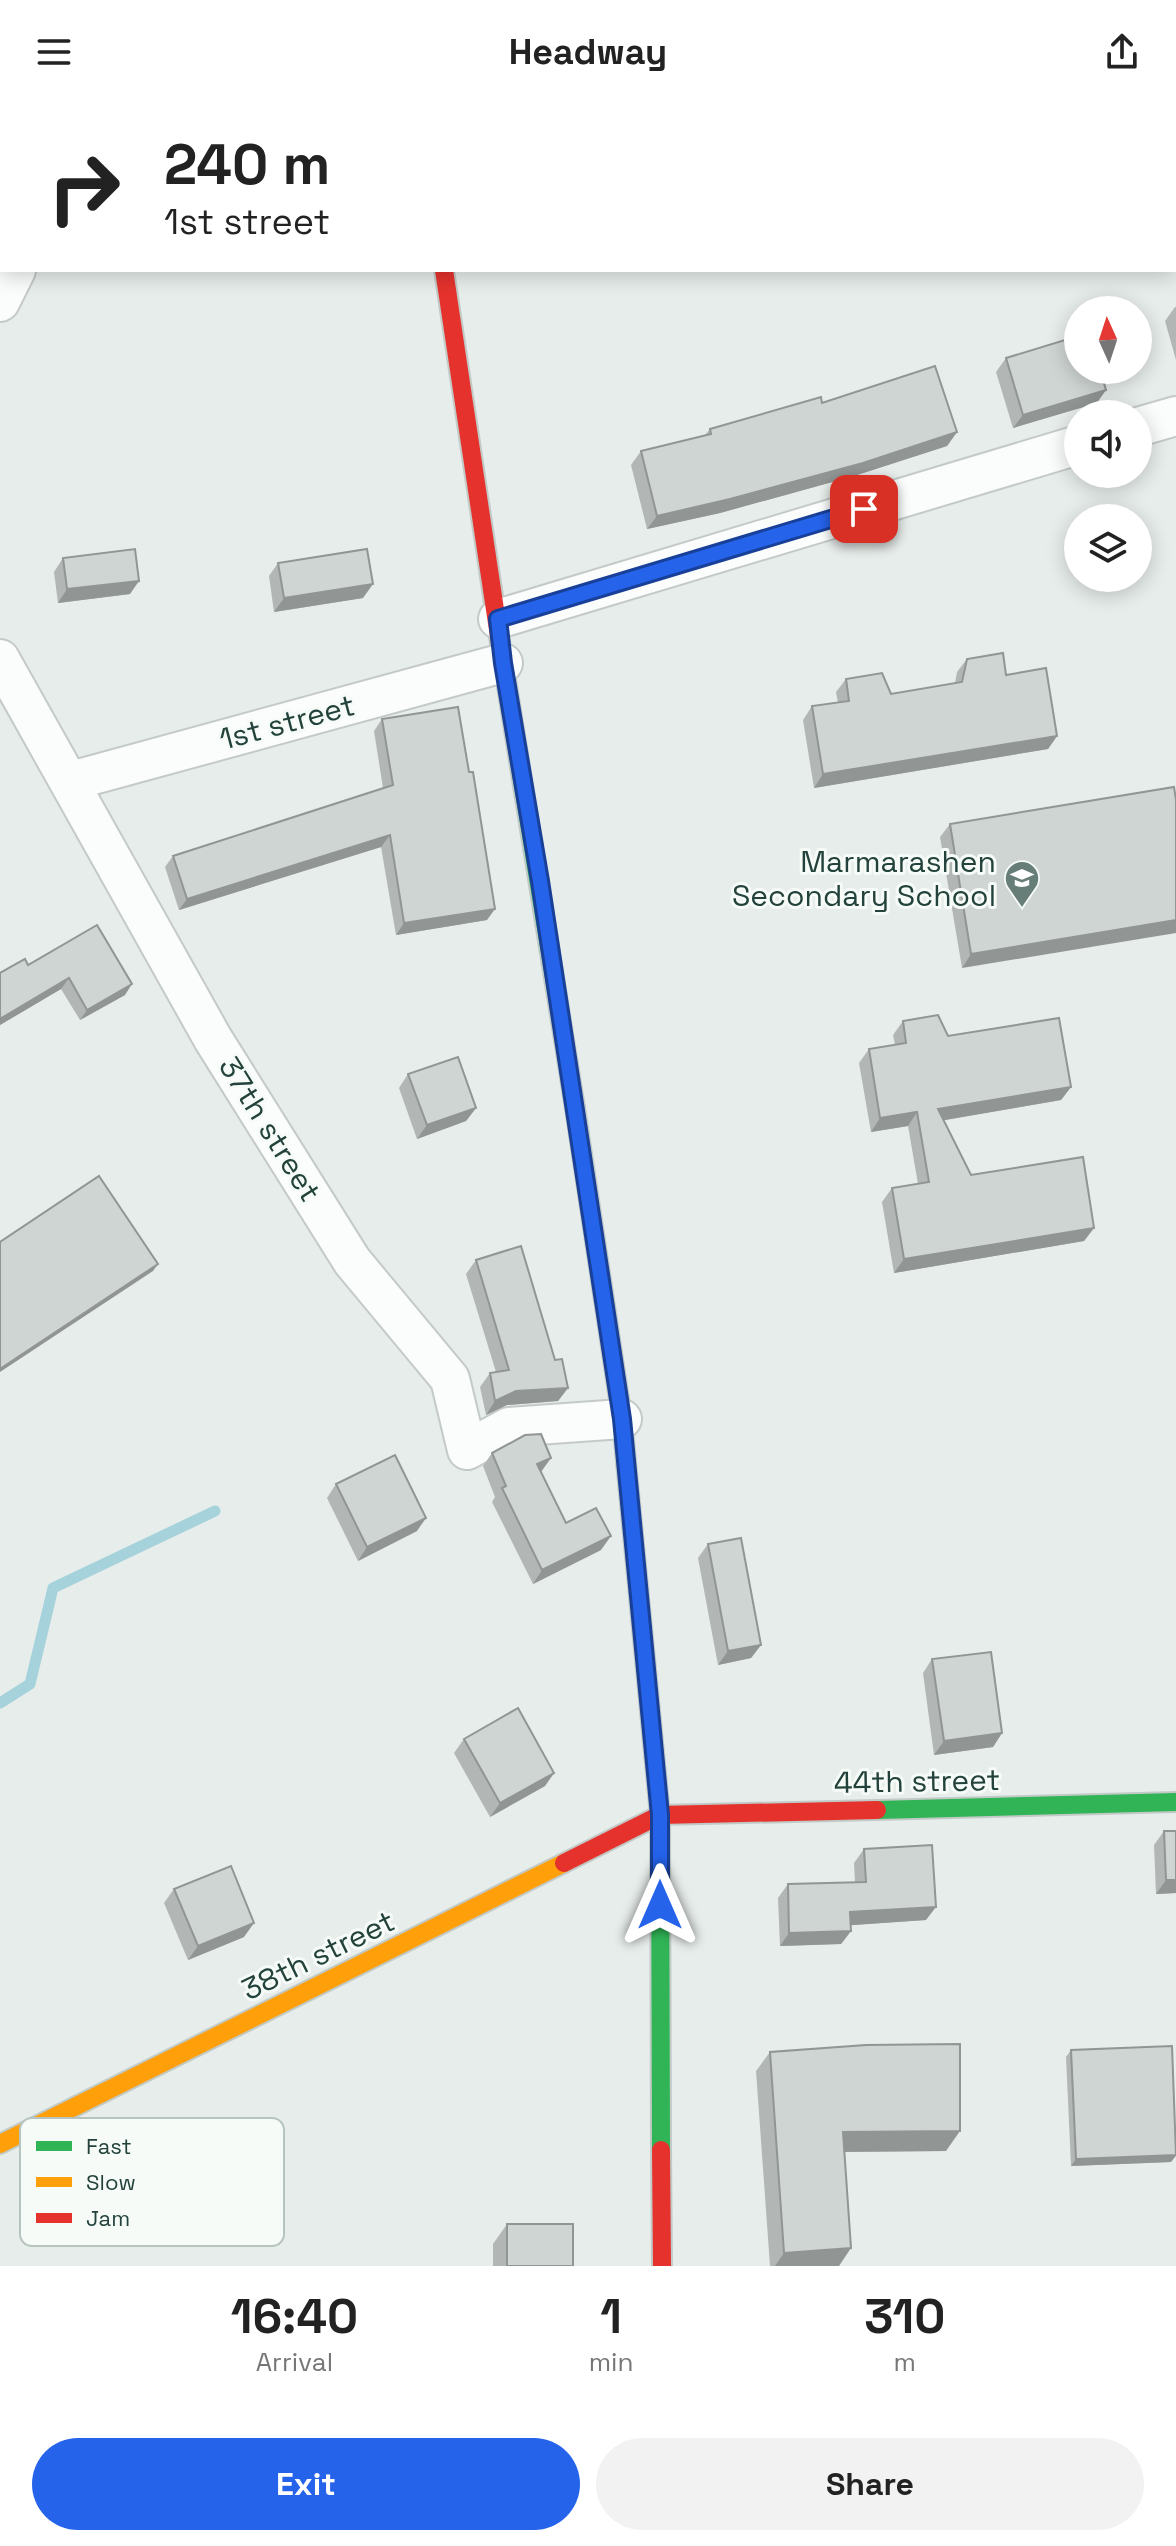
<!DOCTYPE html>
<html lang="en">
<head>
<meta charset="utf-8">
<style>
	:root { --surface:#fff; --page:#f2f2f2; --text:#222; --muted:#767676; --accent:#2563eb }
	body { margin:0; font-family:"Space Grotesk",sans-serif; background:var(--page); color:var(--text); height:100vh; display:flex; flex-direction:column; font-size:30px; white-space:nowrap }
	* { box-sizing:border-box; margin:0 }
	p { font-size:26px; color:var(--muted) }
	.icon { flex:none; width:44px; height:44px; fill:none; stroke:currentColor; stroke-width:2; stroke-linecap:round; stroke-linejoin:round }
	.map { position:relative; height:2162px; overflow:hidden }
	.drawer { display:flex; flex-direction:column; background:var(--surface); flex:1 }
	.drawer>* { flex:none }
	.guide { position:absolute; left:0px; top:0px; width:1176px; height:168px; box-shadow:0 4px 20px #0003; background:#fff; color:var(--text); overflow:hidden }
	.needle { width:52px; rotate:357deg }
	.fabs { position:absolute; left:1064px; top:192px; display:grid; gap:16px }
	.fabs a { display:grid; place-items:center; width:88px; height:88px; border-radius:50%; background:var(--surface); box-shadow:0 4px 20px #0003; font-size:40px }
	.pin { position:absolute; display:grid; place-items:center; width:68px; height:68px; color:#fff; margin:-34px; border-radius:16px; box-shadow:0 4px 12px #0006 }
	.me { position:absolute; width:88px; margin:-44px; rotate:0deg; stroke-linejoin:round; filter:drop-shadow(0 0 6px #0008) }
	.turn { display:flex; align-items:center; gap:28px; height:168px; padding:0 32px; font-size:36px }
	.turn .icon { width:104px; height:104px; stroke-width:2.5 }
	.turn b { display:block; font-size:56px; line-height:68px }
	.eta { display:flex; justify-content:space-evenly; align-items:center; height:136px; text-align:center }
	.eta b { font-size:48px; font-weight:700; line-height:56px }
	.cta { display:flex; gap:16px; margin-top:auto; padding:16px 32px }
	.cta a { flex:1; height:92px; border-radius:48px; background:var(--accent); color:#fff; font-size:32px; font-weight:700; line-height:92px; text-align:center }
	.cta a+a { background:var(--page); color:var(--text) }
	header { display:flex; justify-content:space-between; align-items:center; height:104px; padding:0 32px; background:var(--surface); font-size:36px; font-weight:700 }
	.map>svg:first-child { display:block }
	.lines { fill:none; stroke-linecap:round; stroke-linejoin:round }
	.stream { stroke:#a6d2dc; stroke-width:11 }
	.street-casing { stroke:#c4cac8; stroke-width:42 }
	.fast-casing { stroke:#c2cac7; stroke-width:22 }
	.slow-casing { stroke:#c2cac7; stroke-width:22 }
	.jam-casing { stroke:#c2cac7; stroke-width:22 }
	.street { stroke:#fbfcfc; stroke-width:38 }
	.fast { stroke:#30b455; stroke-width:18 }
	.slow { stroke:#ff9f0a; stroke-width:18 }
	.jam { stroke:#e5322d; stroke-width:18 }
	.wall { fill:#b2b7b5 }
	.shaded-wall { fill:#919594 }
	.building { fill:#cfd5d3; stroke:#919594; stroke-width:2 }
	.route-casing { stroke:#184099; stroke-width:20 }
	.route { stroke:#2563eb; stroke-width:14 }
	.labels { text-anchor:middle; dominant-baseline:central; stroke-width:6; stroke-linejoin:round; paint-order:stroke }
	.street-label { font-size:30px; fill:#22423b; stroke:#f6fbf8 }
	.poi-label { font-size:30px; fill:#22423b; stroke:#f6fbf8; text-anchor:end }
	.key { fill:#f6fbf8; stroke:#b6c4bf; stroke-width:2 }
	.key-label { font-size:22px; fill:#22423b }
</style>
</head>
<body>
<header><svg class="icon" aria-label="menu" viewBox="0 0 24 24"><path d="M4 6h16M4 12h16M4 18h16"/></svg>Headway<svg class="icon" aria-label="share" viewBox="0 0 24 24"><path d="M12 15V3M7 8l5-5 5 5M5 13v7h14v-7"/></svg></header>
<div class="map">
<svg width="1176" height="2162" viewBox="0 0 1176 2162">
	<rect width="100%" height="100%" fill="#e7edea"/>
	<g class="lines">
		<!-- stream -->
		<polyline class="stream" points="0,1599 30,1580 53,1484 215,1407"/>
		<!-- street casing -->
		<g class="street-casing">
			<g id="street">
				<polyline points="80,2 80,0"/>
				<polyline points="0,198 16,166"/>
				<polyline points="1138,323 1176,312"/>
				<polyline points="498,515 1078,341"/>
				<polyline points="0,555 213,935 352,1157 450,1275 467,1346 509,1323 622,1315"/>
				<polyline points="71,677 503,559"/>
			</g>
		</g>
		<!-- fast casing -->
		<g class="fast-casing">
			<g id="fast">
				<polyline points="500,539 575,1004"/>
				<polyline points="626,1358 660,1711 661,2046"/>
				<polyline points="877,1706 1176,1698"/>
			</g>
		</g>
		<!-- slow casing -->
		<g class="slow-casing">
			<g id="slow">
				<polyline points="419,0 419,2"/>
				<polyline points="0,2040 564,1759"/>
			</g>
		</g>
		<!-- jam casing -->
		<g class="jam-casing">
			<g id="jam">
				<polyline points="444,166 500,539"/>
				<polyline points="575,1004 622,1315 626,1358"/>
				<polyline points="564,1759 660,1711 877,1706"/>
				<polyline points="661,2046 662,2162"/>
			</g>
		</g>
		<!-- street -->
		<use href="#street" class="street"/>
		<!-- fast -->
		<use href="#fast" class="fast"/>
		<!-- slow -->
		<use href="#slow" class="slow"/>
		<!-- jam -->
		<use href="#jam" class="jam"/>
	</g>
	<!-- wall -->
	<g class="wall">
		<rect x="292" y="0" width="63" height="2"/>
		<polygon points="1175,203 1176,203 1176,256 1165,217"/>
		<polygon points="1006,254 1097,299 1013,324 996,268"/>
		<polygon points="822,299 957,328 947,342 854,372 720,409 647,425 631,361 641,347 705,331 710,325"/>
		<polygon points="63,454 130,490 58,499 54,468"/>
		<polygon points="278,459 363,494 274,508 269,472"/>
		<polygon points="967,555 1006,571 1057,632 1048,645 814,684 803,616 812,602 838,599 836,588 846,575 891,590 955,579 957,568"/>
		<polygon points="382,615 487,816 396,831 381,743 179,806 165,763 173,752 383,684 374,627"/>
		<polygon points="1176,696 962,864 940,733 950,720"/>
		<polygon points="28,861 125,891 80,916 61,885 0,921 0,869"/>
		<polygon points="903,917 948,932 1071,983 1061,996 943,1016 971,1071 1094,1124 1084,1137 894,1169 882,1098 892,1084 918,1080 908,1022 871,1028 859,959 869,945 895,941 893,931"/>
		<polygon points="408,970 476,1004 466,1017 417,1035 399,984"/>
		<polygon points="476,1156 555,1256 568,1284 558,1297 507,1301 486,1311 480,1283 490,1269 496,1268 466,1170"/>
		<polygon points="492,1349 541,1368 566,1419 601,1446 533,1480 492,1398 495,1393 483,1362"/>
		<polygon points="336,1380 417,1427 358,1457 327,1394"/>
		<polygon points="708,1440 761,1541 751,1554 718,1561 698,1454"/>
		<polygon points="932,1555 1002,1629 993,1643 934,1651 923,1569"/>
		<polygon points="464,1635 554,1669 545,1682 490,1713 454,1649"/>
		<polygon points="1164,1727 1176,1789 1156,1790 1154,1741"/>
		<polygon points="864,1745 926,1816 850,1821 851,1827 841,1840 780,1842 778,1794 788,1780 855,1778 854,1759"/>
		<polygon points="174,1785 244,1833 188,1856 164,1799"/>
		<polygon points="1071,1946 1176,2052 1171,2058 1071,2062 1066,1953"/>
		<polygon points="770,1948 946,2047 844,2048 839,2162 770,2162 756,1967"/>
		<polygon points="507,2120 573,2162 493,2162 493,2140"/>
	</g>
	<!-- shaded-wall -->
	<g class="shaded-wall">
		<polygon points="996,0 1017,0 1011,2 990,2"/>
		<polygon points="1106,286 1097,299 1013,324 1023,311"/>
		<polygon points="957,328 947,342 854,372 720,409 647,425 657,412"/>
		<polygon points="139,477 130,490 58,499 67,485"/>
		<polygon points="373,480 363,494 274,508 284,494"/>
		<polygon points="1057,632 1048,645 814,684 823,670"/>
		<polygon points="390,731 381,743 179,806 187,795"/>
		<polygon points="495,805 487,816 396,831 404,819"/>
		<polygon points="1176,816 1176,829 962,864 971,850"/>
		<polygon points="69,874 61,885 0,921 0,915"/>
		<polygon points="132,880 125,891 80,916 87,906"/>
		<polygon points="1071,983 1061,996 928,1019 938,1005"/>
		<polygon points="476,1004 466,1017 417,1035 427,1021"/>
		<polygon points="917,1008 908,1022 871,1028 880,1014"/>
		<polygon points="1094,1124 1084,1137 894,1169 904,1155"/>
		<polygon points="158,1160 153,1167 0,1268 0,1265"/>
		<polygon points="568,1284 558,1297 507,1301 486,1311 495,1297 516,1287"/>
		<polygon points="551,1354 541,1368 537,1360"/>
		<polygon points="426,1414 417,1427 358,1457 367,1443"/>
		<polygon points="611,1432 601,1446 533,1480 542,1466"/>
		<polygon points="761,1541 751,1554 718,1561 728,1547"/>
		<polygon points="1002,1629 993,1643 934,1651 944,1637"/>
		<polygon points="554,1669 545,1682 490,1713 500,1699"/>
		<polygon points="1166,1776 1176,1776 1176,1789 1156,1790"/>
		<polygon points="936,1803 926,1816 840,1822 850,1808"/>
		<polygon points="254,1819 244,1833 188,1856 198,1842"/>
		<polygon points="851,1827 841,1840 780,1842 789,1829"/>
		<polygon points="960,2027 946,2047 829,2048 843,2028"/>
		<polygon points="1176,2051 1171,2058 1071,2062 1076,2055"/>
		<polygon points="851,2144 839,2162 775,2162 784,2149"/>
	</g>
	<!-- building -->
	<g class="building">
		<rect x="129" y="0" width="57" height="2"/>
		<rect x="303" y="0" width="52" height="2"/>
		<polygon points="922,0 996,0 990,2 923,2"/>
		<polygon points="0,5 2,6 2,40 0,45"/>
		<polygon points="1078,232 1078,266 1100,266 1106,286 1023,311 1006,254"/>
		<polygon points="935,262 957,328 863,359 730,395 657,412 641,347 711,330 710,325 821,293 822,299"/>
		<polygon points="135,445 139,477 67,485 63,454"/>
		<polygon points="367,445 373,480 284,494 278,459"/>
		<polygon points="1003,549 1006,571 1046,564 1057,632 823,670 812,602 849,597 846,575 882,569 891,590 962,578 967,555"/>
		<polygon points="458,603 469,668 473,668 495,805 404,819 390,731 187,795 173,752 393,681 382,615"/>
		<polygon points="1174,683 1176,696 1176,816 971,850 950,720"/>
		<polygon points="97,821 132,880 87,906 69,874 0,915 0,869 25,855 28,861"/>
		<polygon points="938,911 948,932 1059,914 1071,983 938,1005 971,1071 1083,1053 1094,1124 904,1155 892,1084 929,1078 917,1008 880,1014 869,945 906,939 903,917"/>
		<polygon points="458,953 476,1004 427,1021 408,970"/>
		<polygon points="99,1072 158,1160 0,1265 0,1138"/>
		<polygon points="521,1142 555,1256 562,1255 568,1284 516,1287 495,1297 490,1269 509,1266 476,1156"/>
		<polygon points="541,1330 551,1354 537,1360 566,1419 596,1404 611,1432 542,1466 502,1384 506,1382 492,1349 525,1331"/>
		<polygon points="395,1351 426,1414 367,1443 336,1380"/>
		<polygon points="741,1434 761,1541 728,1547 708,1440"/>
		<polygon points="991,1548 1002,1629 944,1637 932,1555"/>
		<polygon points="518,1604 554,1669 500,1699 464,1635"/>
		<polygon points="1164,1727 1176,1727 1176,1776 1166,1776"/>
		<polygon points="932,1741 936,1803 850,1808 851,1827 789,1829 788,1780 866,1778 864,1745"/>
		<polygon points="231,1762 254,1819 198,1842 174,1785"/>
		<polygon points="960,1940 960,2027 843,2028 851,2144 784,2149 770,1948 866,1941"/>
		<polygon points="1172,1942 1176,2051 1076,2055 1071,1946"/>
		<rect x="507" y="2120" width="66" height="42"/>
	</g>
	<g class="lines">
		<!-- route casing -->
		<g class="route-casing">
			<polyline id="route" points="660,1801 660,1711 622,1315 540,777 503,559 498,515 864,405"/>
		</g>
		<!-- route -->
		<use href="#route" class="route"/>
	</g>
	<!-- icons -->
	<defs>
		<g id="school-pin" transform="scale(1.8)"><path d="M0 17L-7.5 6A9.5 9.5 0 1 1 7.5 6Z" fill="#677e78" stroke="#f6fbf8"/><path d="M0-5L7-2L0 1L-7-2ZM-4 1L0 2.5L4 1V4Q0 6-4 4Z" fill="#fff"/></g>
	</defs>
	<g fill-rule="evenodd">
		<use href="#school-pin" x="1022" y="774"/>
	</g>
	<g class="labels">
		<!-- street labels -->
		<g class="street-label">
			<text transform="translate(287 618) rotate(-15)">1st street</text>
			<text transform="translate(270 1025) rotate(58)">37th street</text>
			<text transform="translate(917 1677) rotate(-1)">44th street</text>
			<text transform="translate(318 1851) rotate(-26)">38th street</text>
		</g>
		<!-- poi labels -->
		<g class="poi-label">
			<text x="996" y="757">Marmarashen<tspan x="996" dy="34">Secondary School</tspan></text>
		</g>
	</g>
	<!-- legend -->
	<rect x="20" y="2014" width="264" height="128" rx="12" class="key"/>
	<rect x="36" y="2037" width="36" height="10" fill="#30b455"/>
	<rect x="36" y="2073" width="36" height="10" fill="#ff9f0a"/>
	<rect x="36" y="2109" width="36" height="10" fill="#e5322d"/>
	<g class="key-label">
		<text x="86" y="2050">Fast</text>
		<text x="86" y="2086">Slow</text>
		<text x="86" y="2122">Jam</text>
	</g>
</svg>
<div class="fabs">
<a><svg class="needle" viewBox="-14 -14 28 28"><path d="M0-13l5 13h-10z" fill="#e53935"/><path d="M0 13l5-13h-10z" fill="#767676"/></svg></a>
<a><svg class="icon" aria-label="sound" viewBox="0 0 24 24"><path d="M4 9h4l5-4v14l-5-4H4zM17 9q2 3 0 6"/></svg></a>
<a><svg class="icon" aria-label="layers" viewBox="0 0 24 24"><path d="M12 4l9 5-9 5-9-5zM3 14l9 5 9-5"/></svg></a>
</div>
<div class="pin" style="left:864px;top:405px;background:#d93025"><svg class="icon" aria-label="arrive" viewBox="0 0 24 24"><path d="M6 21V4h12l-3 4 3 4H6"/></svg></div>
<svg class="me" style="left:660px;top:1801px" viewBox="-20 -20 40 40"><path d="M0-17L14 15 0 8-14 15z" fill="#2563eb" stroke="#fff" stroke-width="4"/></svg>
<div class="guide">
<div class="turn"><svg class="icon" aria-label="right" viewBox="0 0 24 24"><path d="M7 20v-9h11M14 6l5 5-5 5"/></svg><div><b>240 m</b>1st street</div></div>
</div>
</div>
<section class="drawer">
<div class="eta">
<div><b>16:40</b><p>Arrival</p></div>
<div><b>1</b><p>min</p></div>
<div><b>310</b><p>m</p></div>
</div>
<div class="cta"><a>Exit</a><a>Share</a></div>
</section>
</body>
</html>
